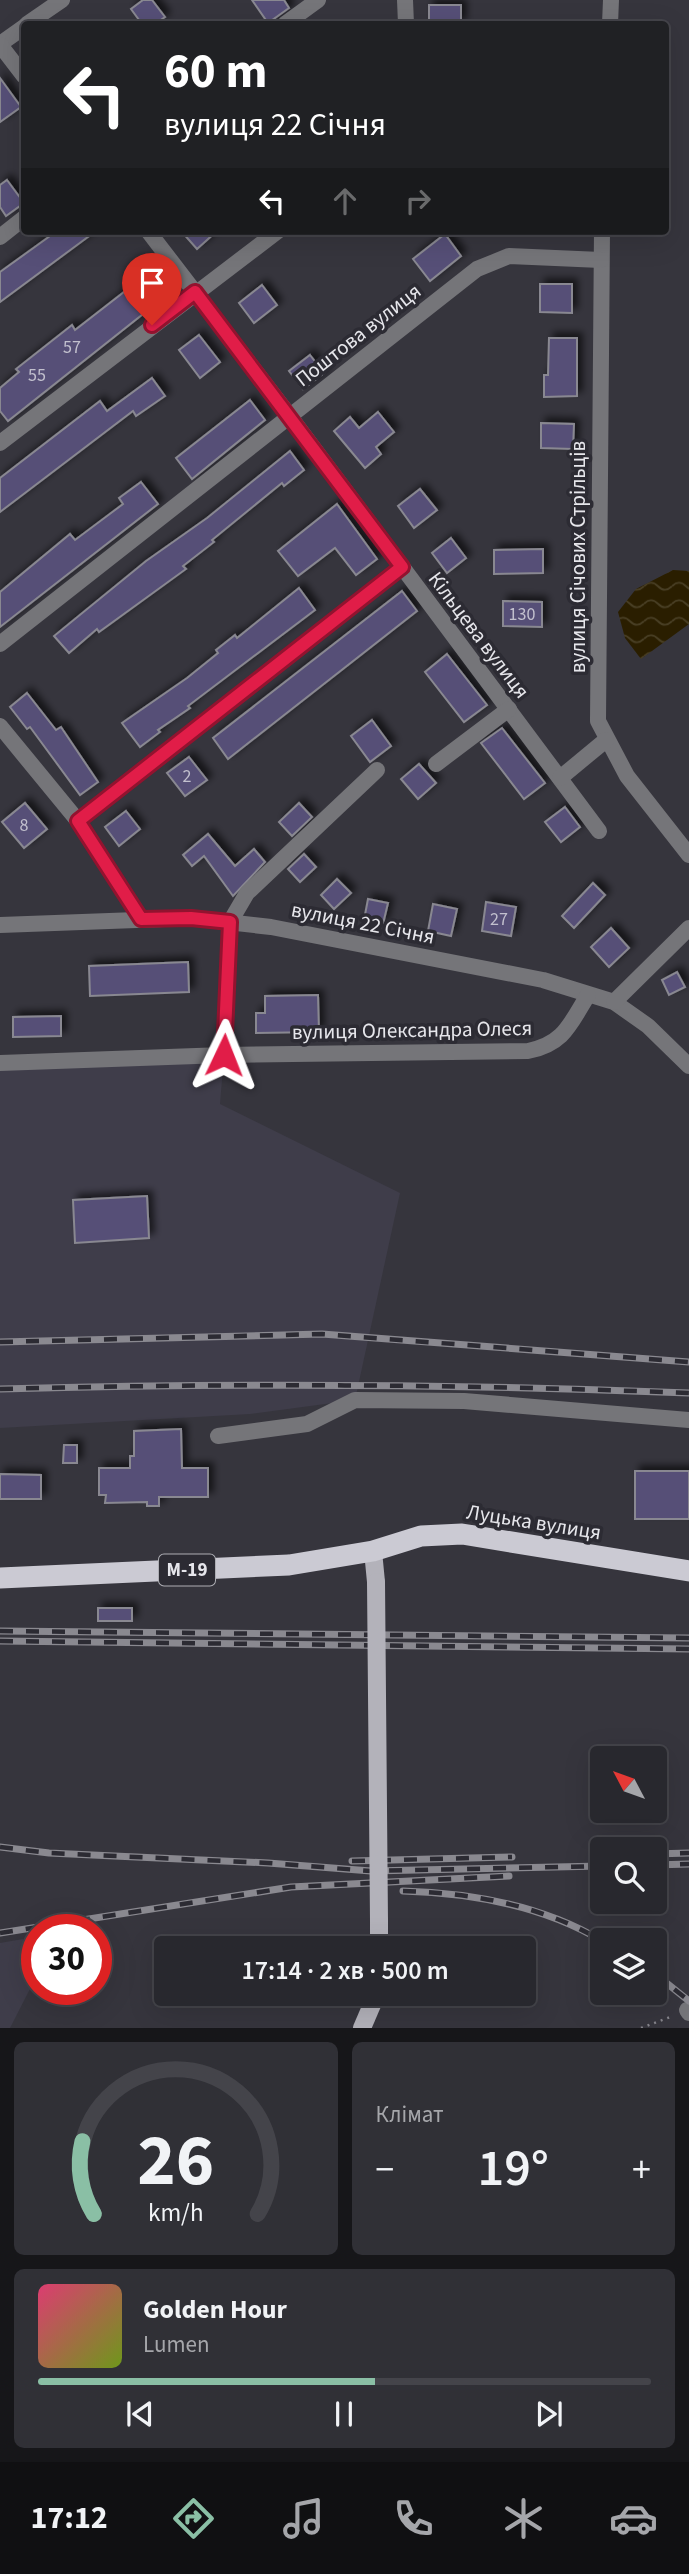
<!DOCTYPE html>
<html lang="uk">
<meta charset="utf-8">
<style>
:root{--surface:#28282e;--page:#303036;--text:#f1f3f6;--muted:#a5a6aa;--line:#44444a;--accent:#8abfa5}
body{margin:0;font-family:"Source Sans 3",sans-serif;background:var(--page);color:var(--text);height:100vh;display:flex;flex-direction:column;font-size:26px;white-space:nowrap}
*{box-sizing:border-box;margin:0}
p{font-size:23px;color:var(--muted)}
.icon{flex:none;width:38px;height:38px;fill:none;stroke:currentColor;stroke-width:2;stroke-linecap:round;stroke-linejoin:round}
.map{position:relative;height:2028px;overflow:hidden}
.side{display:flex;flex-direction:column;gap:14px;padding:14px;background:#161619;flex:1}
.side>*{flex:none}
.top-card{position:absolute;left:21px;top:21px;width:648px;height:214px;border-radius:7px;box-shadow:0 7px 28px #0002,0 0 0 2px var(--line);background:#202124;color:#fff;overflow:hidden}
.needle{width:46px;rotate:311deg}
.buttons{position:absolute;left:590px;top:1746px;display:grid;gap:14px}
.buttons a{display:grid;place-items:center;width:77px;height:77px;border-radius:7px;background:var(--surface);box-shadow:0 7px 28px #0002,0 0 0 2px var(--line);font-size:35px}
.speed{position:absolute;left:21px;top:1914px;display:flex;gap:14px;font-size:35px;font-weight:700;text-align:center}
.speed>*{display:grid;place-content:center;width:91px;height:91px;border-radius:50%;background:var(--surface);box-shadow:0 7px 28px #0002,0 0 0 2px var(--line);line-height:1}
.speed .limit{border:10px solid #d22;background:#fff;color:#111}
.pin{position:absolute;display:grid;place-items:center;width:60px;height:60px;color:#fff;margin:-72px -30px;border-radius:50% 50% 50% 0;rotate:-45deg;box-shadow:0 0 7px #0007}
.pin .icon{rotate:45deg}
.me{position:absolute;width:77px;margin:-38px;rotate:2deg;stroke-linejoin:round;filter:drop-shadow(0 0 5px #0008)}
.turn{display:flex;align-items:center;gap:24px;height:147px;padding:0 28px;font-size:32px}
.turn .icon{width:91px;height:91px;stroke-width:2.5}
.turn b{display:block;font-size:49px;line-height:60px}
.lanes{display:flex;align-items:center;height:66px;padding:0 28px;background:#0003;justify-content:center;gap:35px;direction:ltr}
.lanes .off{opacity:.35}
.big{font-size:52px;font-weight:600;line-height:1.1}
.side .card{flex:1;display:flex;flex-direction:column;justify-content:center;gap:10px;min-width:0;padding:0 24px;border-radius:10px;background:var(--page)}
.side .dial{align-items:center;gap:0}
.dial svg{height:182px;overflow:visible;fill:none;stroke:var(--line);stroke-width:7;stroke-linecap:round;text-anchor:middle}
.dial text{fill:var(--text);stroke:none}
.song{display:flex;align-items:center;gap:21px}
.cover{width:84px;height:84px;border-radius:10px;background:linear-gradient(135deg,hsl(340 70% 55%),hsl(80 70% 35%))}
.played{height:7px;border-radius:4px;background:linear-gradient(90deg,var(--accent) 55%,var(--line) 55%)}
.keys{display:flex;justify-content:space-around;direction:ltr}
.heat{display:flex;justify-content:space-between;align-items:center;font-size:38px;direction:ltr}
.side .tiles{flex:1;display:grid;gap:14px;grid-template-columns:1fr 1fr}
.card:last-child{grid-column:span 2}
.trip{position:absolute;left:154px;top:1936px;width:382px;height:70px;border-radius:7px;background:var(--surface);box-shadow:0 7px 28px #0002,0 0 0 2px var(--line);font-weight:600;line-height:70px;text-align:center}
.dock{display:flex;height:112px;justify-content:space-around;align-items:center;background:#101012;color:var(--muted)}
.dock .icon{width:49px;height:49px}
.dock .active{color:var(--accent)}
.dock b{font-size:32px;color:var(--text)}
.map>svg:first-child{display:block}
.built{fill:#3f3d4a}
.water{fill:url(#water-waves)}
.building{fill:#564f77;stroke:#898891;stroke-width:2;filter:url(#shadow)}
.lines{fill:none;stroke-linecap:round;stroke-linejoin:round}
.path{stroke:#86858c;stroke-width:2.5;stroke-dasharray:2 5;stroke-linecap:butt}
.minor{stroke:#757579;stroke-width:16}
.major{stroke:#b3b2ba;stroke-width:18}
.highway{stroke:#cbcad3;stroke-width:21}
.rail-casing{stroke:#8a8990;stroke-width:7}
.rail{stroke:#2c2b33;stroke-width:4.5;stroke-dasharray:13;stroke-linecap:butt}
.major-bridge{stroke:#b3b2ba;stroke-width:18}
.route-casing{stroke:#92132f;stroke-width:18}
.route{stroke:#e11d48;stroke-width:12}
.labels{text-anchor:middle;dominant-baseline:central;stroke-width:7;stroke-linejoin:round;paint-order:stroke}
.number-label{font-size:18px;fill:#c2c0ce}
.shield{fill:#2c2b33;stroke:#aeaeb4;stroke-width:2}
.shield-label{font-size:19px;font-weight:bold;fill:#e6e6eb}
.street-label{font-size:21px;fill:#e6e6eb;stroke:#2c2b33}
</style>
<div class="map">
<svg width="689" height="2028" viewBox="0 0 689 2028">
<defs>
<pattern id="water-waves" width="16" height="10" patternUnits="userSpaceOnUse" patternTransform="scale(1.75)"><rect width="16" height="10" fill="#2a1e00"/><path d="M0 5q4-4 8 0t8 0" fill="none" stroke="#493f25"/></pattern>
<filter id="shadow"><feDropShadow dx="5" dy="-5" stdDeviation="3.5" flood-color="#0009"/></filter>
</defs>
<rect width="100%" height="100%" fill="#36353d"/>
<!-- built -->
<g class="built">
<path d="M224 1055 220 1104 400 1193 355 1400 250 1414 0 1428V1063Z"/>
<path d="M23 1939 33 1983 10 2028H0V1943Z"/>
</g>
<!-- water -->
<path class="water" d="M673 570 689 571V624L641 659 625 638 618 612 636 589Z"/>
<!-- building -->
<g class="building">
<path d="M143 0H152L165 17 155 24H142L131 9Z"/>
<path d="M252 0H284L289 8 268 23Z"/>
<rect x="429" y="5" width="32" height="19"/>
<path d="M0 78 21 107 0 122Z"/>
<path d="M7 180 24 203 6 216 0 207V185Z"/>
<path d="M57 231H96L0 302V272Z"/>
<path d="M181 231H217L197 249Z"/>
<path d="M445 234 461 256 430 281 413 259Z"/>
<path d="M147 269 167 295 8 421 0 411V388L19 372 16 369 72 325 75 330 129 288 127 285Z"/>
<path d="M540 284H572V313L540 312Z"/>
<path d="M262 285 277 305 254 323 239 303Z"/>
<path d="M199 335 220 362 200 378 179 350Z"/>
<path d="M549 338H577V396L544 397V375H548Z"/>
<path d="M310 355 324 373 303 389 289 371Z"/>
<path d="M152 378 165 396 136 416 133 411 0 512V478L100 401 107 411Z"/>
<path d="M250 400 265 420 192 479 176 458Z"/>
<path d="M378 412 394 432 376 447 381 454 365 468 334 431 350 417 359 428Z"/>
<path d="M541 423 574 424 573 449 541 448Z"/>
<path d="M290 451 304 470 284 486 282 483 212 540 214 542 183 566 186 569 99 632 97 629 69 653 54 636 146 561 207 518Z"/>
<path d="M141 482 158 504 0 627V592L70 534 75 540 123 504 119 498Z"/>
<path d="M420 489 437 510 414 528 398 506Z"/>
<path d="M337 504 377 559 356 575 335 548 298 576 278 551Z"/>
<path d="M451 538 466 558 447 573 432 553Z"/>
<path d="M543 549V573L494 574V550Z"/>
<path d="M299 588 315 610 188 706 190 708 158 730 160 732 140 747 122 723 187 678 218 653 216 650 235 635 237 638Z"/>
<path d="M402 591 417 611 228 759 213 738Z"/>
<path d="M503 601 542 602V627L503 626Z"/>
<path d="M447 654 487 705 464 722 425 672Z"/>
<path d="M27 693 56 730 61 727 98 782 80 795 30 727 27 729 10 707Z"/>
<path d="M372 720 391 746 370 762 351 736Z"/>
<path d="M502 728 545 783 524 799 481 743Z"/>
<path d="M189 757 207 780 185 796 167 773Z"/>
<path d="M419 764 436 783 418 799 401 779Z"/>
<path d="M25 803 47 829 24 848 2 822Z"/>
<path d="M299 803 312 817 292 836 279 822Z"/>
<path d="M565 807 580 827 561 842 545 822Z"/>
<path d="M126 811 140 829 119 846 105 827Z"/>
<path d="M208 834 235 866 254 849 265 862 233 896 204 856 192 866 183 855Z"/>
<path d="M304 854 316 867 300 882 288 869Z"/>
<path d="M337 879 351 893 334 909 321 895Z"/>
<path d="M593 883 605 895 574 928 562 916Z"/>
<path d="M368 899 388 903 383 924 364 920Z"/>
<path d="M486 902 516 907 511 936 482 931Z"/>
<path d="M433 904 457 909 451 936 428 931Z"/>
<path d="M611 928 629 948 609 967 591 947Z"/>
<path d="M188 962 189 992 90 996 89 966Z"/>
<path d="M677 972 685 987 669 995 662 980Z"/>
<path d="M318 995 319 1032 256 1033V1013H265V996Z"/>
<path d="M61 1016V1036L13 1037V1017Z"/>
<path d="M147 1196 149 1238 75 1243 73 1200Z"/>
<path d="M181 1429 182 1468H208V1497H159V1506H147V1502L105 1503 106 1495H99V1468H130V1456H134V1431Z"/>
<path d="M64 1445H77V1463H63Z"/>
<rect x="635" y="1471" width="54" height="48"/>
<path d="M0 1474 41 1475V1499H0Z"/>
<rect x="98" y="1608" width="34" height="13"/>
</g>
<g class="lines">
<!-- path -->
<path class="path" d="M641 2028 673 2016"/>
<!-- minor -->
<g class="minor">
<path d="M405 0 406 24"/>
<path d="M27 24 62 0"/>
<path d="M285 24 318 0"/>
<path d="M610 24 611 0"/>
<path d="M0 44 24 27"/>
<path d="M0 45 24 76"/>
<path d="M148 231 289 415 599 831"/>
<path d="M602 231 598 721 627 776 689 855"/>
<path d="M0 237 24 218"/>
<path d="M0 443 278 231"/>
<path d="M0 644 477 269 509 256 601 260"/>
<path d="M0 726 78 821 141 919"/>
<path d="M436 764 509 709"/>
<path d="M560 778 606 740"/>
<path d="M78 821 402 567"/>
<path d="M0 925 191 918 271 927 543 980 614 1002 648 1026 689 1066"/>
<path d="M614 1002 689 928"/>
<path d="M224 1055 230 922 247 893 377 770"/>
<path d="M0 1063 224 1055 528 1051C564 1044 570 1024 588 995"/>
<path d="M218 1436 307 1424 355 1400 464 1401 689 1420"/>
<path d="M687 2010 689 2013"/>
</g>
<!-- major -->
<g class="major">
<path d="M373 1551 376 1582"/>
<path d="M379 1921V1948"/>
<path d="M362 2028 377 1993"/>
</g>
<!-- highway -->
<path class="highway" d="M0 1578 289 1565 373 1551 421 1536 462 1534 689 1571"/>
<!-- rail casing -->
<g class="rail-casing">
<g id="rail">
<path d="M0 1342 322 1334 689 1362"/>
<path d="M0 1389C230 1383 459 1384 689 1393"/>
<path d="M0 1631 689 1638"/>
<path d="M0 1641 689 1649"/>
<path d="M0 1847 49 1853 268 1863 371 1871 602 1866"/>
<path d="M654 1854 689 1853"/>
<path d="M352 1861 512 1857"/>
<path d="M654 1865 689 1864"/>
<path d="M403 1891C472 1893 542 1905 602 1941"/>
<path d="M0 1933 291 1887 509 1876"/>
<path d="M654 1973 689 2001"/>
</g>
</g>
<!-- rail -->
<use href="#rail" class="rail"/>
<!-- major-bridge -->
<path class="major-bridge" d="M376 1582 379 1921"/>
</g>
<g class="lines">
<!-- route casing -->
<g class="route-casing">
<path id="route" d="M152 325 195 292 402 567 78 821 141 919 191 918 230 922 224 1055"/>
</g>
<!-- route -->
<use href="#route" class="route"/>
</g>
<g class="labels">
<!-- number labels -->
<g class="number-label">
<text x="72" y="347">57</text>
<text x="37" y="375">55</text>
<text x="522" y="614">130</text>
<text x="187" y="776">2</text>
<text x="24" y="825">8</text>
<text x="499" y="919">27</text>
</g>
<!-- shield labels -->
<rect class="shield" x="159" y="1554.5" width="56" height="31" rx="5"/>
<g class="shield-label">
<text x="187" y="1570">М-19</text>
</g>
<!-- street labels -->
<g class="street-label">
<text transform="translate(358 335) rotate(-38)">Поштова вулиця</text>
<text transform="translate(578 557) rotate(-90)">вулиця Січових Стрільців</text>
<text transform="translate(479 635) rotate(53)">Кільцева вулиця</text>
<text transform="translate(363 923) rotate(11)">вулиця 22 Січня</text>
<text transform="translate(412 1030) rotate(-1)">вулиця Олександра Олеся</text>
<text transform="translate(534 1522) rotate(9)">Луцька вулиця</text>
</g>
</g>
</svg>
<div class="buttons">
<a><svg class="needle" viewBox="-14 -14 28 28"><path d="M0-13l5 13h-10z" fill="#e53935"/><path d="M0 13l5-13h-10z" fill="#a5a6aa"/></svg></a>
<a><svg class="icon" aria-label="search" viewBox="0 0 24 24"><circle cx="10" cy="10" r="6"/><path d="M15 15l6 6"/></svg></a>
<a><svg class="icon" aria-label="layers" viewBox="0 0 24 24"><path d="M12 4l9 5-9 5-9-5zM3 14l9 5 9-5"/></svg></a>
</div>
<div class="speed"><div class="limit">30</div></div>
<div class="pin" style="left:152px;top:325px;background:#d93025"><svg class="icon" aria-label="arrive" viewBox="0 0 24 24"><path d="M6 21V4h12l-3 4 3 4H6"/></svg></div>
<svg class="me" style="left:224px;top:1055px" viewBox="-20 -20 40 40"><path d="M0-17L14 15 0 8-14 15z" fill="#e11d48" stroke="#fff" stroke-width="4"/></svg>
<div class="trip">17:14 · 2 хв · 500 m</div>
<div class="top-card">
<div class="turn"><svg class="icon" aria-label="left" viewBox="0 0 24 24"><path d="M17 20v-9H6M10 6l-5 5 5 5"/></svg><div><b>60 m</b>вулиця 22 Січня</div></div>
<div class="lanes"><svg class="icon" aria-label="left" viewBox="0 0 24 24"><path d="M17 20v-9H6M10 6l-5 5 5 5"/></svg><svg class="icon off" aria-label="ahead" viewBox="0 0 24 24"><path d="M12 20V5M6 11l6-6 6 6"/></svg><svg class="icon off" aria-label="right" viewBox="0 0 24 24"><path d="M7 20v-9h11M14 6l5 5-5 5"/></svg></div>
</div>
</div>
<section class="side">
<div class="tiles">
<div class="card dial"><svg viewBox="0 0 100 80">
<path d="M14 69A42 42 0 1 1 86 69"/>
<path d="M14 69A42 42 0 0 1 9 37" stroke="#8abfa5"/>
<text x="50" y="56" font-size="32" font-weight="700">26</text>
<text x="50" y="72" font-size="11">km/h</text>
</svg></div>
<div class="card"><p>Клімат</p>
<div class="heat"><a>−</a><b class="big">19°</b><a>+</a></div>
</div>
<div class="card">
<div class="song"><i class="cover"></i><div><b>Golden Hour</b><p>Lumen</p></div></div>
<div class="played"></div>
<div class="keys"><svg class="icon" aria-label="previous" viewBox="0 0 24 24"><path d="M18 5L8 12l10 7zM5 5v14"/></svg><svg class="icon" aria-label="pause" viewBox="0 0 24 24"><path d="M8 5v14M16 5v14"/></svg><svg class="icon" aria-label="next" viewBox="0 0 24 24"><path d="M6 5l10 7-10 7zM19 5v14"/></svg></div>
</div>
</div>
</section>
<nav class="dock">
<b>17:12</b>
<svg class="icon active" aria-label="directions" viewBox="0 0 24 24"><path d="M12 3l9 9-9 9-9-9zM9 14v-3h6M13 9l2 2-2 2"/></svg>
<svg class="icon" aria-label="music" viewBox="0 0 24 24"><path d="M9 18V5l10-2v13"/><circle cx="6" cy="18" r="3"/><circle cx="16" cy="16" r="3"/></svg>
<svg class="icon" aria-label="phone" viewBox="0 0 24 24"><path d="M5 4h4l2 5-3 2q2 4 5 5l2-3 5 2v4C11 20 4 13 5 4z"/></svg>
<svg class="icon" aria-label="climate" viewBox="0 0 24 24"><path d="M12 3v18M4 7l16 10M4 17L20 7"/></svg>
<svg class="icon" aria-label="car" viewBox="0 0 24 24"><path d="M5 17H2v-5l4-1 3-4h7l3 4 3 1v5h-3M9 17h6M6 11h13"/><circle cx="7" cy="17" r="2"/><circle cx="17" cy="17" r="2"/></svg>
</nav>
